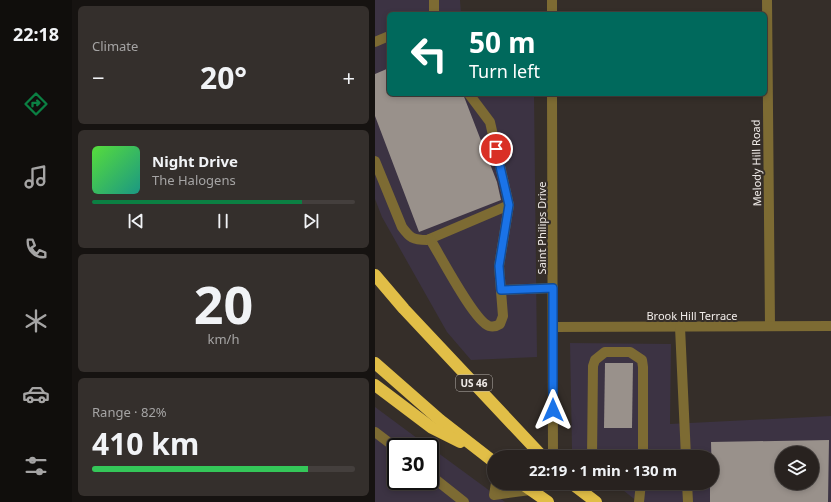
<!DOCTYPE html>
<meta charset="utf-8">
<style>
:root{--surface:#28221f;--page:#342f2c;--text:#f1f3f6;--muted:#a5a4a4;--line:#443f3d;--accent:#0b8043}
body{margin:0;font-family:"Noto Sans",sans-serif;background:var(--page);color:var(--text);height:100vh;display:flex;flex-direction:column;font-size:15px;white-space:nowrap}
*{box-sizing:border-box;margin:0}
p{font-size:13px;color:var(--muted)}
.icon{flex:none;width:22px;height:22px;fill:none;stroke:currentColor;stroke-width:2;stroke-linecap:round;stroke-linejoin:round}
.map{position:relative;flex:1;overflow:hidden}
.sheet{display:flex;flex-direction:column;gap:6px;padding:6px;background:#161311;width:303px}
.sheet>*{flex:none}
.hud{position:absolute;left:12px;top:12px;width:380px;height:84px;border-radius:6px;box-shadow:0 2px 6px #0003,0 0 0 1px var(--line);background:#00695c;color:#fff;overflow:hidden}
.controls{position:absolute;left:400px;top:446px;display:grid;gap:8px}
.controls a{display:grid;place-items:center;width:44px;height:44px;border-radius:50%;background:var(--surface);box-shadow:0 2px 6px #0003,0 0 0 1px var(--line);font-size:20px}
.speed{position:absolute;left:12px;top:438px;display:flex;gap:8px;font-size:20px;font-weight:700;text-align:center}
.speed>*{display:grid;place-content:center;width:52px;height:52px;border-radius:50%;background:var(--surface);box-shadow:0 2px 6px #0003,0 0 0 1px var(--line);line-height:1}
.speed .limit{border:2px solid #111;border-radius:6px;background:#fff;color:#111}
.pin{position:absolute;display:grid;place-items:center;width:34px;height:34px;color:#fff;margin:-17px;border:2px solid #fff;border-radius:50%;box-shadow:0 1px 4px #0007}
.me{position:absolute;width:44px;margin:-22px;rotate:0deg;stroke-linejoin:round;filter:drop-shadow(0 0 3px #0008)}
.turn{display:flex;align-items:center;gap:14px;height:84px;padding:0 16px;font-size:18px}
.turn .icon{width:52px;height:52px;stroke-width:2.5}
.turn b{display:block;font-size:28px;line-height:34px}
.big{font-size:30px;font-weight:700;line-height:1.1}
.sheet .tile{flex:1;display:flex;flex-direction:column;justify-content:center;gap:6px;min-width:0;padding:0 14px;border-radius:6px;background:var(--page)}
.sheet .dial{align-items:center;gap:0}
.dial b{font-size:52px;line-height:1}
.song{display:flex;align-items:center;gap:12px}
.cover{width:48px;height:48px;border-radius:6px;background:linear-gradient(135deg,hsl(110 70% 55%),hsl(170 70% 35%))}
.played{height:4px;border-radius:2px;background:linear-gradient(90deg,var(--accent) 80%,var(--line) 80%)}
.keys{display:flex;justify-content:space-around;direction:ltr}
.heat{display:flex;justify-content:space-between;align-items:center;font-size:22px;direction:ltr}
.charge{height:6px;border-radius:3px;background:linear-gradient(90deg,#34c759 82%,var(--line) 0)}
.trip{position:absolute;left:112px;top:450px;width:232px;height:40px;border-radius:20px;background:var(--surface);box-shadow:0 2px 6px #0003,0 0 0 1px var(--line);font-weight:700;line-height:40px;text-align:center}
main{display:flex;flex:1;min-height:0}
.menu{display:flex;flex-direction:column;width:72px;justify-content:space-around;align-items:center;background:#100e0c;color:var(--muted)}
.menu .icon{width:28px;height:28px}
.menu .current{color:var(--accent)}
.menu b{font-size:18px;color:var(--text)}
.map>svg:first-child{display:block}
.commercial{fill:#3c3343;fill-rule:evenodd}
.building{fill:#99918b;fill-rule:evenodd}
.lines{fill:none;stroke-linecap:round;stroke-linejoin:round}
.minor{stroke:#7d6b33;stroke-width:10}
.highway{stroke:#e1be47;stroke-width:12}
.route-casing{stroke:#114b97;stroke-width:10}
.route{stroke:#1a73e8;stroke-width:7}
.labels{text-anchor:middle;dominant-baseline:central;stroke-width:4;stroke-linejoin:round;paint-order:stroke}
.shield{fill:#352e29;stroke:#b9b3af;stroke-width:1}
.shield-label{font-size:10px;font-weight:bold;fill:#f1ece9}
.street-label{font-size:11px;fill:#f1ece9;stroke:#352e29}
</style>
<main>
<nav class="menu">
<b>22:18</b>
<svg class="icon current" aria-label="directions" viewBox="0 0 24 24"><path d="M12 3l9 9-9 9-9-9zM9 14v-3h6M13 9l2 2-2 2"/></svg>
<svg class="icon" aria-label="music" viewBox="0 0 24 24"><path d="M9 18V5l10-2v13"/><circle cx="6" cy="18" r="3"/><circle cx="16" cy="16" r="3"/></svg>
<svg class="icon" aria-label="phone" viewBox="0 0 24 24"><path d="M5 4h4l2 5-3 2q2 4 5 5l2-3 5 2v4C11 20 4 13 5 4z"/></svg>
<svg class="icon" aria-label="climate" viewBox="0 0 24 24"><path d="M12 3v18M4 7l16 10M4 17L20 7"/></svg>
<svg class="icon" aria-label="car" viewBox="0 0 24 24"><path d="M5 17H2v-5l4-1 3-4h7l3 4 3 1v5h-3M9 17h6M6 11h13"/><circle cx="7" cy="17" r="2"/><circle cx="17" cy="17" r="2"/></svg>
<svg class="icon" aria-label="filters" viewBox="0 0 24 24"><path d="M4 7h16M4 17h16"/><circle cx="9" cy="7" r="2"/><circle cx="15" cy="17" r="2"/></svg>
</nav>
<section class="sheet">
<div class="tile"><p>Climate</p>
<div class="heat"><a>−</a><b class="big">20°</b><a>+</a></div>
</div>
<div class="tile">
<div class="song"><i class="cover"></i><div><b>Night Drive</b><p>The Halogens</p></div></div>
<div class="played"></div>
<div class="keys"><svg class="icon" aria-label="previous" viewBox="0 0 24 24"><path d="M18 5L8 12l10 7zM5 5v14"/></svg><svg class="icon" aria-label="pause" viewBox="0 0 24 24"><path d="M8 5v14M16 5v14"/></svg><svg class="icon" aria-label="next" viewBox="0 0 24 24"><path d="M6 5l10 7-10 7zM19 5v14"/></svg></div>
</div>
<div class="tile dial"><b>20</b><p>km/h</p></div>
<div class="tile"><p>Range · 82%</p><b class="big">410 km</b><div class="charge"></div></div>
</section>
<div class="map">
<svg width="456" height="502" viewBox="0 0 456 502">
<rect width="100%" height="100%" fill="#352e29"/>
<!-- commercial -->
<g class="commercial">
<path d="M0 0H85L86 14H14V94H159L162 357 96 360 72 332 7 217 0 199Z"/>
<path d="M195 343 296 344 295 424 456 416V502H263L239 483H337V457H207L197 449ZM407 453H437V483H407Z"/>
<path d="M0 407 54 447H21V481H55V447L130 502H0Z"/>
</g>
<!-- building -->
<g class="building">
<path d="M14 68V94H88L122 182 126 200 44 232 0 116V74Z"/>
<path d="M230 363H258L257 428H229Z"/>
<path d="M454 440 453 502H335V483H337L336 442ZM407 453H437V483H407Z"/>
</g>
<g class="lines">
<!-- minor -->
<g class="minor">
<path d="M59 0V14"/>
<path d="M177 0V14"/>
<path d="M392 0 395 326"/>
<path d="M0 42 14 36"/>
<path d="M177 94 178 457"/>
<path d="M0 161 27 227C35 238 38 240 52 240L134 205"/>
<path d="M55 239C65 255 99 321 114 326 118 327 122 326 125 324L128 316 124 266 134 205 115 122 94 94"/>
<path d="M126 290 178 288"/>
<path d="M178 327 456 326"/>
<path d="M305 327 311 457"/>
<path d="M0 432 21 448"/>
<path d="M217 457 218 366 220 360 230 352H255L267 360 268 367V457"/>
<path d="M55 475 89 502"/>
<path d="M121 483 119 495 155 490"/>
<path d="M312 483 313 502"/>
<path d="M264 502 266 483"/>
</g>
<!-- highway -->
<g class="highway">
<path d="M0 275 29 309 168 457"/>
<path d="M0 363 65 420 119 462"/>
<path d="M0 385 57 428 85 442"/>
<path d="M146 483 173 502"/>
<path d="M196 483 221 502"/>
</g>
</g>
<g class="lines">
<!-- route casing -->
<g class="route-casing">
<path id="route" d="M121 149 134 205 124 266 126 290 178 288V410"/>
</g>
<!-- route -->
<use href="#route" class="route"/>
</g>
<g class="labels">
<!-- shield labels -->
<rect class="shield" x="81" y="375" width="36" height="16" rx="3"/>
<g class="shield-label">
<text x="99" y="383">US 46</text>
</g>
<!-- street labels -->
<g class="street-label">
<text transform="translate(381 163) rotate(-91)">Melody Hill Road</text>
<text transform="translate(166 228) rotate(-90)">Saint Philips Drive</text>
<text x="317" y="315">Brook Hill Terrace</text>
</g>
</g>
</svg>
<div class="controls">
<a><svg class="icon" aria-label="layers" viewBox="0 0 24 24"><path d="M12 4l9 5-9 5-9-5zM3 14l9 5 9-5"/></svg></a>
</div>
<div class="speed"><div class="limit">30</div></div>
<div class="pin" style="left:121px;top:149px;background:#d93025"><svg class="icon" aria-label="arrive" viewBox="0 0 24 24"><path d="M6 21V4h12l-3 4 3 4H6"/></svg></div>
<svg class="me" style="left:178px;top:410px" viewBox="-20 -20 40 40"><path d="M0-17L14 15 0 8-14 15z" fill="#1a73e8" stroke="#fff" stroke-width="4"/></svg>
<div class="trip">22:19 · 1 min · 130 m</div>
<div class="hud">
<div class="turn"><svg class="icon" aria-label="left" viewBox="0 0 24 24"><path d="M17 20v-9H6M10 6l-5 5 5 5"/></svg><div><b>50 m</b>Turn left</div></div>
</div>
</div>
</main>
